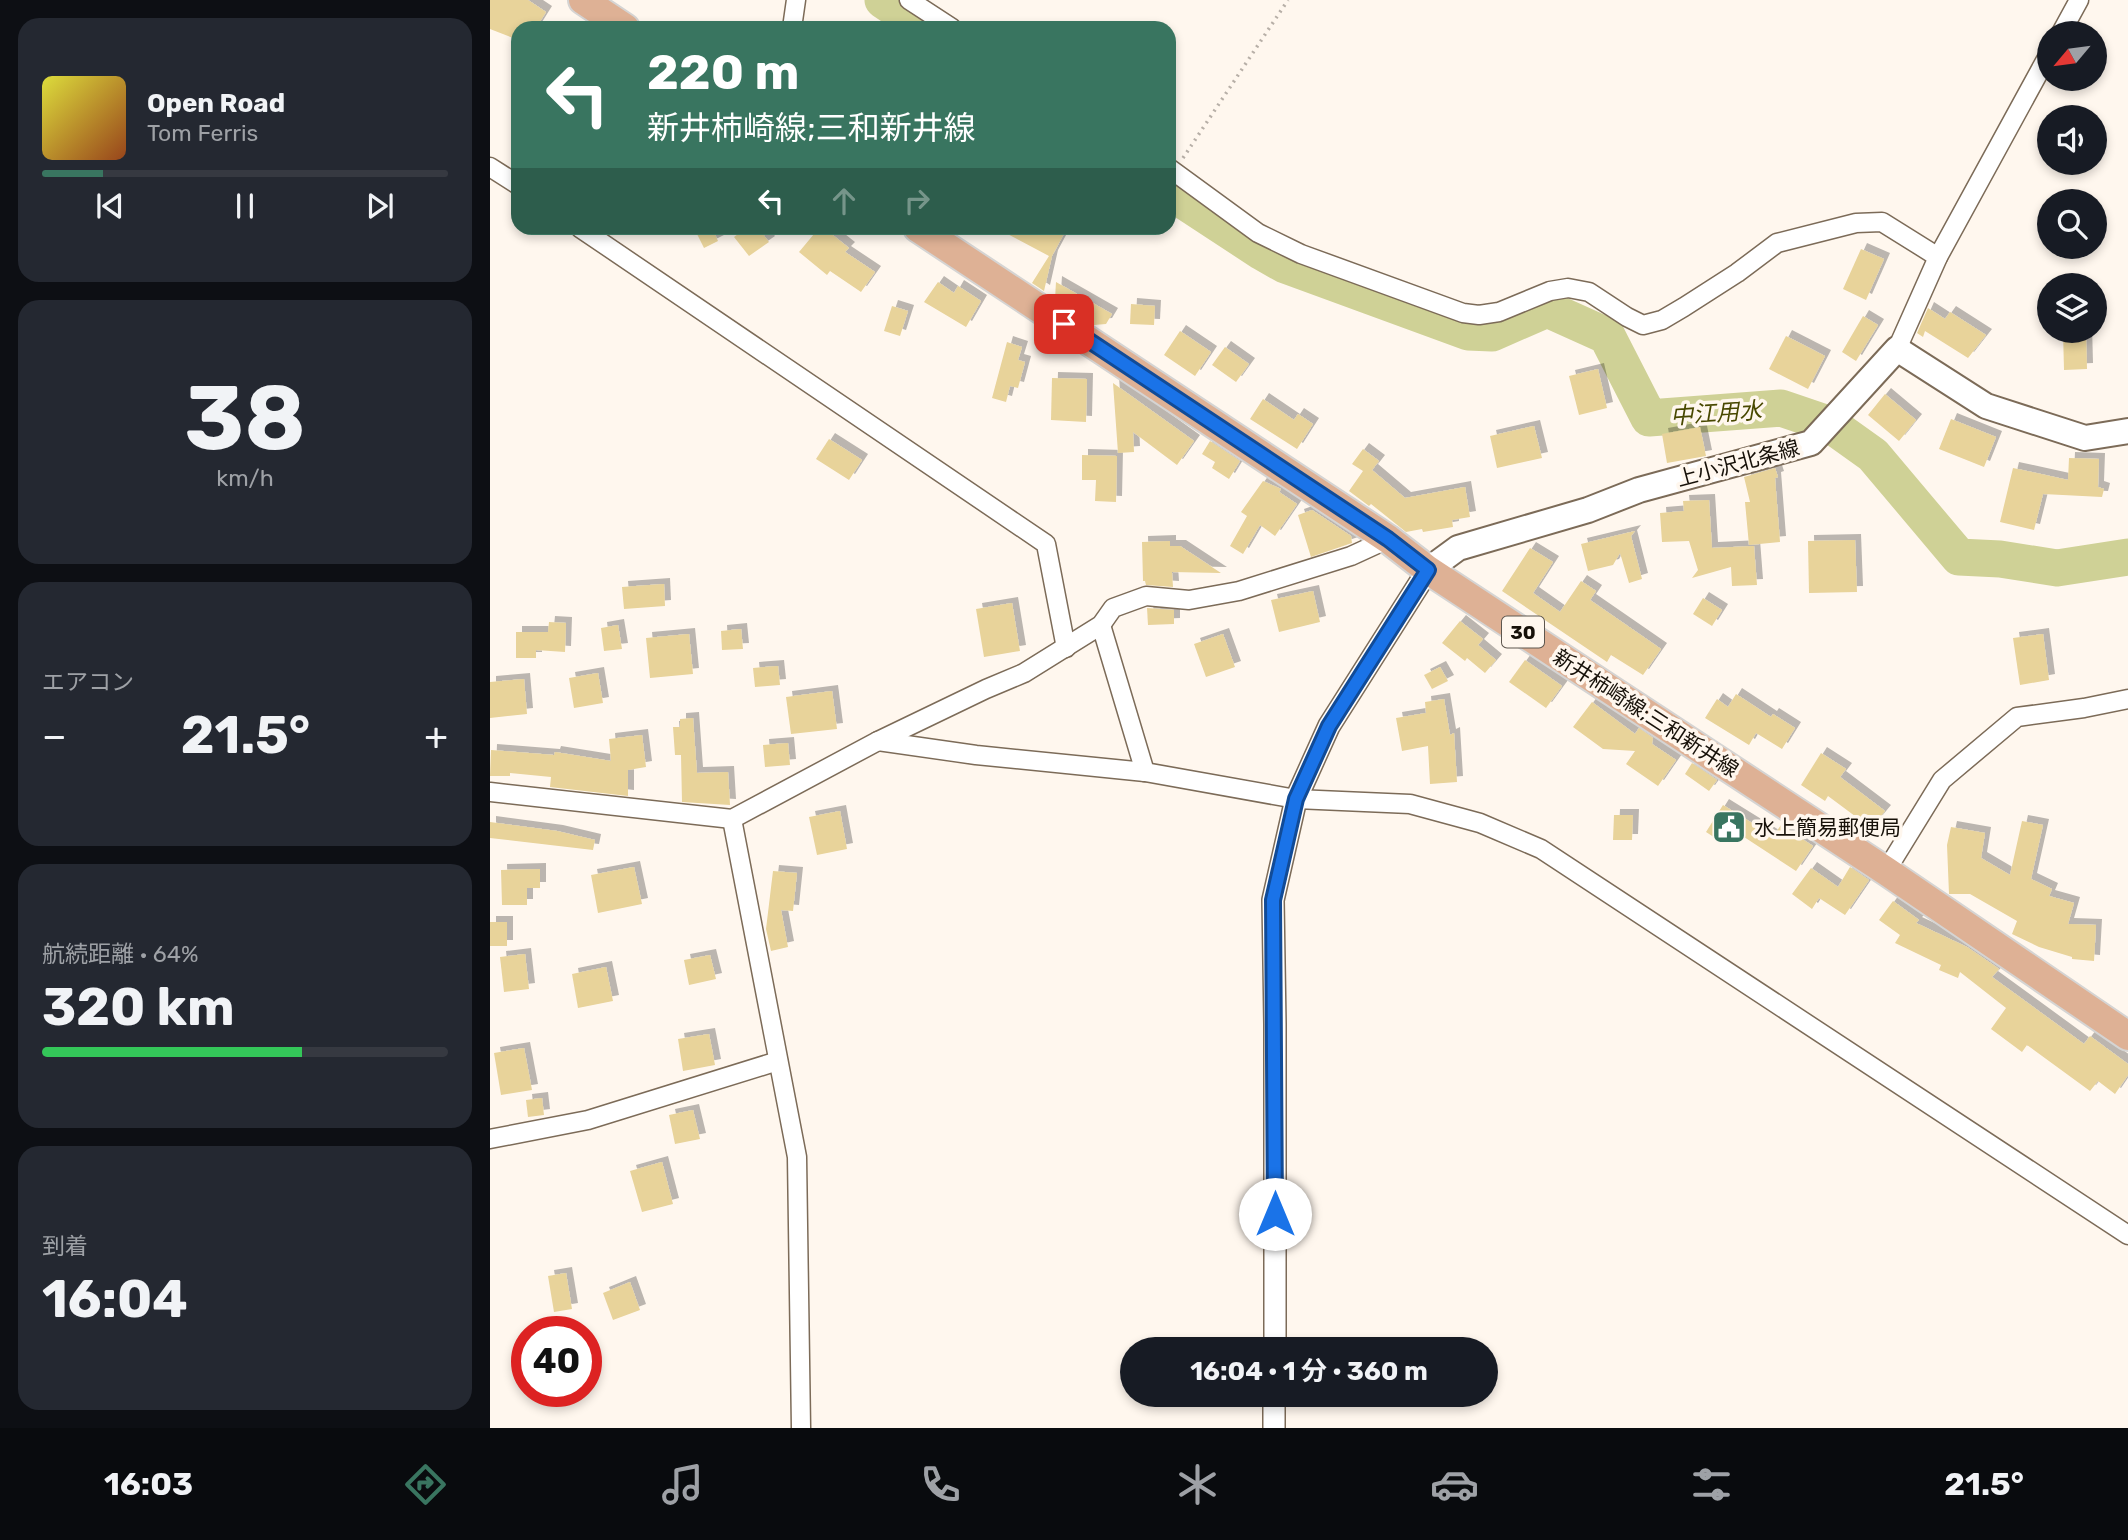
<!DOCTYPE html>
<html lang="ja">
<meta charset="utf-8">
<style>
:root{--surface:#171b24;--page:#242831;--text:#f1f3f6;--muted:#9ea1a6;--line:#363941;--accent:#397560}
body{margin:0;font-family:Rubik,"Noto Sans JP",sans-serif;background:var(--page);color:var(--text);height:100vh;display:flex;flex-direction:column;font-size:26px;white-space:nowrap}
*{box-sizing:border-box;margin:0}
p{font-size:23px;color:var(--muted)}
.icon{flex:none;width:38px;height:38px;fill:none;stroke:currentColor;stroke-width:2;stroke-linecap:round;stroke-linejoin:round}
.map{position:relative;flex:1;overflow:hidden}
.side{display:flex;flex-direction:column;gap:18px;padding:18px;background:#0d0f14;width:490px}
.side>*{flex:none}
.guide{position:absolute;left:21px;top:21px;width:665px;height:214px;border-radius:21px;box-shadow:0 4px 10px #0003;background:#397560;color:#fff;overflow:hidden}
.needle{width:46px;rotate:241deg}
.fabs{position:absolute;left:1547px;top:21px;display:grid;gap:14px}
.fabs a{display:grid;place-items:center;width:70px;height:70px;border-radius:50%;background:var(--surface);box-shadow:0 4px 10px #0003;font-size:35px}
.speed{position:absolute;left:21px;top:1316px;display:flex;gap:14px;font-size:35px;font-weight:700;text-align:center}
.speed>*{display:grid;place-content:center;width:91px;height:91px;border-radius:50%;background:var(--surface);box-shadow:0 4px 10px #0003;line-height:1}
.speed .limit{border:10px solid #d22;background:#fff;color:#111}
.pin{position:absolute;display:grid;place-items:center;width:60px;height:60px;color:#fff;margin:-30px;border-radius:14px;box-shadow:0 4px 10px #0006}
.me{position:absolute;width:77px;margin:-38px;rotate:0deg;stroke-linejoin:round;filter:drop-shadow(0 0 5px #0008)}
.turn{display:flex;align-items:center;gap:24px;height:147px;padding:0 21px;font-size:32px}
.turn .icon{width:91px;height:91px;stroke-width:2.5}
.turn b{display:block;font-size:49px;line-height:60px}
.lanes{display:flex;align-items:center;height:66px;padding:0 21px;background:#0003;justify-content:center;gap:35px;direction:ltr}
.lanes .off{opacity:.35}
.big{font-size:52px;font-weight:700;line-height:1.1}
.side .card{flex:1;display:flex;flex-direction:column;justify-content:center;gap:10px;min-width:0;padding:0 24px;border-radius:21px;background:var(--page)}
.side .dial{align-items:center;gap:0}
.dial b{font-size:91px;line-height:1}
.song{display:flex;align-items:center;gap:21px}
.cover{width:84px;height:84px;border-radius:10px;background:linear-gradient(135deg,hsl(60 70% 55%),hsl(20 70% 35%))}
.played{height:7px;border-radius:4px;background:linear-gradient(90deg,var(--accent) 15%,var(--line) 15%)}
.keys{display:flex;justify-content:space-around;direction:ltr}
.heat{display:flex;justify-content:space-between;align-items:center;font-size:38px;direction:ltr}
.charge{height:10px;border-radius:5px;background:linear-gradient(90deg,#34c759 64%,var(--line) 0)}
.trip{position:absolute;left:630px;top:1337px;width:378px;height:70px;border-radius:35px;background:var(--surface);box-shadow:0 4px 10px #0003;font-weight:700;line-height:70px;text-align:center}
.menu{display:flex;height:112px;justify-content:space-around;align-items:center;background:#090b0e;color:var(--muted)}
.menu .icon{width:49px;height:49px}
.menu .on{color:var(--accent)}
.menu b{font-size:32px;color:var(--text)}
main{display:flex;flex:1;min-height:0}
.map>svg:first-child{display:block}
.lines{fill:none;stroke-linecap:round;stroke-linejoin:round}
.river{stroke:#cfd196;stroke-width:37}
.building{fill:#e8d39a;filter:url(#shadow)}
.minor-casing{stroke:#7c6b58;stroke-width:21}
.tertiary-casing{stroke:#7c6b58;stroke-width:24}
.secondary-casing{stroke:#7c6b58;stroke-width:28}
.primary-casing{stroke:#d5d4d3;stroke-width:32}
.path{stroke:#b7afa7;stroke-width:3.5;stroke-dasharray:2 5;stroke-linecap:butt}
.minor{stroke:#fff;stroke-width:18}
.tertiary{stroke:#fff;stroke-width:21}
.secondary{stroke:#fff;stroke-width:24}
.primary{stroke:#deb195;stroke-width:28}
.route-casing{stroke:#114b97;stroke-width:18}
.route{stroke:#1a73e8;stroke-width:12}
.labels{text-anchor:middle;dominant-baseline:central;stroke-width:7;stroke-linejoin:round;paint-order:stroke}
.shield{fill:#fff7ee;stroke:#5d564e;stroke-width:2}
.shield-label{font-size:19px;font-weight:bold;fill:#171109}
.street-label{font-size:21px;fill:#171109;stroke:#fff7ee}
.poi-label{font-size:21px;fill:#171109;stroke:#fff7ee;text-anchor:start}
.water-label{font-size:23px;font-style:italic;fill:#484800;stroke:#fff7ee}
</style>
<main>
<section class="side">
<div class="card">
<div class="song"><i class="cover"></i><div><b>Open Road</b><p>Tom Ferris</p></div></div>
<div class="played"></div>
<div class="keys"><svg class="icon" aria-label="previous" viewBox="0 0 24 24"><path d="M18 5L8 12l10 7zM5 5v14"/></svg><svg class="icon" aria-label="pause" viewBox="0 0 24 24"><path d="M8 5v14M16 5v14"/></svg><svg class="icon" aria-label="next" viewBox="0 0 24 24"><path d="M6 5l10 7-10 7zM19 5v14"/></svg></div>
</div>
<div class="card dial"><b>38</b><p>km/h</p></div>
<div class="card"><p>エアコン</p>
<div class="heat"><a>−</a><b class="big">21.5°</b><a>+</a></div>
</div>
<div class="card"><p>航続距離 · 64%</p><b class="big">320 km</b><div class="charge"></div></div>
<div class="card"><p>到着</p><b class="big">16:04</b></div>
</section>
<div class="map">
<svg width="1638" height="1428" viewBox="0 0 1638 1428">
<defs>
<filter id="shadow"><feDropShadow dx="6" dy="-6" stdDeviation="0" flood-color="#0004"/></filter>
</defs>
<rect width="100%" height="100%" fill="#fff7ee"/>
<g class="lines">
<!-- river -->
<g class="river">
<path d="M393 0 435 28"/>
<path d="M679 191 772 252 795 265 978 332 1002 333 1057 309 1117 336 1159 418 1291 408 1341 425 1383 455 1469 557 1510 559 1567 568 1638 557"/>
</g>
</g>
<!-- building -->
<g class="building">
<path d="M0 0H38L56 12 46 28H28V40L0 29Z"/>
<path d="M204 228H222L228 241 214 248Z"/>
<path d="M256 228H268L279 242 259 256 244 237Z"/>
<path d="M329 228H334L359 248 355 252 385 272 371 292 340 271 337 275 309 252Z"/>
<path d="M506 228H577L562 256 554 291 542 283 559 256Z"/>
<path d="M1371 249 1394 259 1376 300 1353 289Z"/>
<path d="M448 282 464 293 468 286 491 301 476 327 434 302Z"/>
<path d="M566 282 622 314 616 324 604 325 565 299Z"/>
<path d="M641 304 665 306 664 325 640 324Z"/>
<path d="M402 306 418 311 410 336 394 331Z"/>
<path d="M1438 308 1455 319 1460 312 1496 335 1478 358 1435 331 1433 337 1427 333Z"/>
<path d="M1373 316 1388 325 1366 361 1352 352Z"/>
<path d="M690 331 721 352 705 376 674 355Z"/>
<path d="M1573 331H1596L1597 369 1574 370Z"/>
<path d="M1296 336 1335 356 1318 389 1279 369Z"/>
<path d="M517 342 532 347 528 360 535 362 528 388 520 386 516 402 502 398Z"/>
<path d="M735 347 759 364 746 382 722 365Z"/>
<path d="M1108 369 1117 408 1089 415 1079 376Z"/>
<path d="M562 378 597 379 596 422 561 420Z"/>
<path d="M623 383 704 441 687 465 643 432 644 452 628 453Z"/>
<path d="M1395 394 1426 420 1409 441 1378 415Z"/>
<path d="M773 399 804 420 808 414 823 424 807 449 760 419Z"/>
<path d="M1461 419 1506 437 1494 467 1449 449Z"/>
<path d="M1044 426 1052 458 1007 468 1000 436Z"/>
<path d="M1210 427 1216 456 1177 463 1172 434Z"/>
<path d="M339 439 372 460 359 480 326 459Z"/>
<path d="M720 441 750 461 739 479 722 468 725 462 712 454Z"/>
<path d="M873 449 889 461 882 470 915 498 975 487 980 517 962 520 963 527 933 532 932 529 916 532 881 504 879 506 859 491 873 471 862 464Z"/>
<path d="M592 455 627 456 626 502 605 501 606 480H592Z"/>
<path d="M1579 458 1609 459 1608 487 1614 489 1612 497 1553 494 1544 530 1510 522 1523 468 1578 480Z"/>
<path d="M1285 468 1288 477 1285 478 1290 542 1259 545 1255 502H1260L1254 477Z"/>
<path d="M773 481 791 489 789 492 807 504 785 536 770 525 753 554 740 546 757 516 751 512Z"/>
<path d="M1219 500 1222 548 1264 546 1267 585 1242 586 1241 567 1202 578 1208 570 1199 541 1172 542 1170 513 1194 511 1193 501Z"/>
<path d="M822 510 861 536 862 543 821 557 808 515Z"/>
<path d="M1145 531 1141 536 1152 579 1139 583 1130 553 1123 565 1098 571 1091 544Z"/>
<path d="M1365 540 1367 592 1319 593 1318 541Z"/>
<path d="M680 541V546H690L731 573 682 572 683 587 656 585 655 581H653L652 542Z"/>
<path d="M1040 548 1063 562 1043 593 1070 612 1091 581 1106 591 1100 600 1171 649 1153 675 1121 655 1117 662 1012 591Z"/>
<path d="M174 584 175 606 134 609 132 587Z"/>
<path d="M823 591 830 622 789 632 781 600Z"/>
<path d="M1213 598 1232 610 1222 626 1203 614Z"/>
<path d="M522 603 530 651 494 657 486 609Z"/>
<path d="M657 608 684 610V624L658 625Z"/>
<path d="M970 621 993 639 988 645 1006 660 995 673 977 658 975 661 952 643Z"/>
<path d="M59 622 76 623 75 652 46 650V658H26V632H58Z"/>
<path d="M128 625 132 649 114 651 111 628Z"/>
<path d="M251 629 253 649 232 650 231 631Z"/>
<path d="M199 634 203 674 160 678 156 638Z"/>
<path d="M733 634 745 667 716 677 704 644Z"/>
<path d="M1553 634 1559 680 1530 685 1523 638Z"/>
<path d="M1035 660 1072 686 1056 708 1019 682Z"/>
<path d="M288 666 290 685 265 687 263 668Z"/>
<path d="M950 667 958 681 942 689 934 675Z"/>
<path d="M108 673 113 703 84 708 79 678Z"/>
<path d="M34 679 37 714 0 718V682Z"/>
<path d="M342 691 347 729 301 734 296 697Z"/>
<path d="M1246 694 1281 717 1283 714 1305 728 1292 749 1266 733 1259 745 1215 718 1227 699 1238 707Z"/>
<path d="M954 699 960 735 964 733 967 782 940 784 938 746 912 751 906 718 936 713 935 702Z"/>
<path d="M1102 702 1145 734 1149 728 1163 738 1162 744 1186 760 1168 786 1136 764 1145 751 1113 749 1083 727Z"/>
<path d="M203 718 207 773 238 772 240 805 192 802 191 755H185L183 727H190V719Z"/>
<path d="M152 735 156 767 138 770V796L60 787 61 777 20 773V776H0L1 750 64 755 65 752 121 761 119 739Z"/>
<path d="M298 743 300 765 275 767 273 745Z"/>
<path d="M1331 753 1356 769 1350 777 1395 811 1381 828 1338 796 1335 801 1311 785Z"/>
<path d="M1202 763 1227 780 1219 791 1195 774Z"/>
<path d="M1233 805 1283 836 1291 825 1323 846 1306 871 1251 835 1247 840 1238 834 1233 843 1216 832Z"/>
<path d="M350 811 357 849 327 855 319 817Z"/>
<path d="M1124 815H1143L1142 840H1123Z"/>
<path d="M1532 821 1553 825 1541 879 1562 889 1559 896 1584 903 1578 924 1606 925 1604 961 1582 959V957L1549 947 1522 934 1527 921 1480 894H1459L1457 845 1461 827 1495 833 1491 858 1520 875Z"/>
<path d="M0 822 67 831 105 840 103 850 0 838Z"/>
<path d="M144 867 152 904 108 913 101 875Z"/>
<path d="M1360 867 1379 880 1355 915 1329 898 1322 909 1302 894 1321 868 1348 887Z"/>
<path d="M50 869V888H37V905H12L11 870Z"/>
<path d="M283 871 307 873 303 911 291 910 298 947 281 951 276 929Z"/>
<path d="M1403 901 1429 920 1426 923 1477 947 1502 964 1509 969 1502 977 1594 1044 1600 1036 1638 1064V1075L1625 1094 1608 1081 1600 1091 1537 1045 1532 1052 1501 1029 1516 1008 1470 972 1468 978 1449 970 1451 965 1405 943 1410 935 1389 920Z"/>
<rect x="0" y="922" width="17" height="24"/>
<path d="M35 954 39 989 14 992 10 957Z"/>
<path d="M220 955 226 979 199 985 194 960Z"/>
<path d="M116 967 123 1001 88 1008 82 974Z"/>
<path d="M219 1034 225 1065 193 1071 188 1039Z"/>
<path d="M34 1048 42 1090 11 1095 4 1053Z"/>
<path d="M52 1098 54 1115 38 1117 36 1100Z"/>
<path d="M203 1110 210 1139 185 1144 179 1115Z"/>
<path d="M172 1162 183 1204 152 1212 140 1171Z"/>
<path d="M76 1273 82 1309 64 1312 58 1276Z"/>
<path d="M140 1282 150 1310 123 1320 113 1293Z"/>
</g>
<g class="lines">
<!-- minor casing -->
<g class="minor-casing">
<g id="minor">
<path d="M419 0 462 28"/>
<path d="M302 28 306 0"/>
<path d="M1571 33 1589 0"/>
<path d="M0 167 28 185"/>
<path d="M679 168 768 233 811 254 973 313 989 315 1009 312 1060 291 1078 288 1099 292 1137 317 1153 325 1172 320 1194 307 1247 273 1287 243 1366 223 1392 222 1448 257"/>
<path d="M90 228 556 544 576 648"/>
<path d="M1407 349 1448 257 1559 54"/>
<path d="M611 625 655 772"/>
<path d="M388 741 486 755 655 772 806 799 920 804 990 823 1051 849 1638 1235"/>
<path d="M0 792 242 819 388 741 496 689 534 673 611 625 623 608 656 596 699 600 749 591 861 556 898 539"/>
<path d="M242 819 307 1157 311 1428"/>
<path d="M1396 871 1452 780 1527 717 1594 708 1638 699"/>
<path d="M0 1139 98 1120 288 1061"/>
</g>
</g>
<!-- tertiary casing -->
<g class="tertiary-casing">
<g id="tertiary">
<path d="M785 1349V1024L783 900 806 799 839 726 938 570"/>
<path d="M784 1428V1395"/>
</g>
</g>
<!-- secondary casing -->
<g class="secondary-casing">
<path id="secondary" d="M938 570 968 548 1098 510 1149 490 1321 443 1407 349 1496 406 1595 438 1638 431"/>
</g>
<!-- primary casing -->
<g class="primary-casing">
<g id="primary">
<path d="M93 0 135 28"/>
<path d="M428 228 898 539 938 570 1396 871 1638 1036"/>
</g>
</g>
<!-- path -->
<path class="path" d="M693 158 798 0"/>
<!-- minor -->
<use href="#minor" class="minor"/>
<!-- tertiary -->
<use href="#tertiary" class="tertiary"/>
<!-- secondary -->
<use href="#secondary" class="secondary"/>
<!-- primary -->
<use href="#primary" class="primary"/>
</g>
<g class="lines">
<!-- route casing -->
<g class="route-casing">
<path id="route" d="M574 324 898 539 938 570 839 726 806 799 783 900 785 1214"/>
</g>
<!-- route -->
<use href="#route" class="route"/>
</g>
<!-- icons -->
<defs>
<g id="civic-square" transform="scale(1.75)"><rect x="-9" y="-9" width="18" height="18" rx="4" fill="#397560" stroke="#fff7ee"/><path d="M-.6-6.5H3V-4.5H.6V-3L4-1V1h2V6H-6V1h2V-1L-.6-3ZM-1.2 2.5V6h2.4V2.5Z" fill="#fff"/></g>
</defs>
<g fill-rule="evenodd">
<use href="#civic-square" x="1239" y="827"/>
</g>
<g class="labels">
<!-- shield labels -->
<rect class="shield" x="1012" y="616.5" width="42" height="31" rx="5"/>
<g class="shield-label">
<text x="1033" y="632">30</text>
</g>
<!-- street labels -->
<g class="street-label">
<text transform="translate(1248 463) rotate(-15)">上小沢北条線</text>
<text transform="translate(1156 713) rotate(33)">新井柿崎線;三和新井線</text>
</g>
<!-- poi labels -->
<g class="poi-label">
<text x="1264" y="827">水上簡易郵便局</text>
</g>
<!-- water labels -->
<g class="water-label">
<text transform="translate(1226 413) rotate(-4)">中江用水</text>
</g>
</g>
</svg>
<div class="fabs">
<a><svg class="needle" viewBox="-14 -14 28 28"><path d="M0-13l5 13h-10z" fill="#e53935"/><path d="M0 13l5-13h-10z" fill="#9ea1a6"/></svg></a>
<a><svg class="icon" aria-label="sound" viewBox="0 0 24 24"><path d="M4 9h4l5-4v14l-5-4H4zM17 9q2 3 0 6"/></svg></a>
<a><svg class="icon" aria-label="search" viewBox="0 0 24 24"><circle cx="10" cy="10" r="6"/><path d="M15 15l6 6"/></svg></a>
<a><svg class="icon" aria-label="layers" viewBox="0 0 24 24"><path d="M12 4l9 5-9 5-9-5zM3 14l9 5 9-5"/></svg></a>
</div>
<div class="speed"><div class="limit">40</div></div>
<div class="pin" style="left:574px;top:324px;background:#d93025"><svg class="icon" aria-label="arrive" viewBox="0 0 24 24"><path d="M6 21V4h12l-3 4 3 4H6"/></svg></div>
<svg class="me" style="left:785px;top:1214px" viewBox="-20 -20 40 40"><circle r="19" fill="#fff"/><path d="M0-13L10 11 0 6-10 11z" fill="#1a73e8"/></svg>
<div class="trip">16:04 · 1 分 · 360 m</div>
<div class="guide">
<div class="turn"><svg class="icon" aria-label="left" viewBox="0 0 24 24"><path d="M17 20v-9H6M10 6l-5 5 5 5"/></svg><div><b>220 m</b>新井柿崎線;三和新井線</div></div>
<div class="lanes"><svg class="icon" aria-label="left" viewBox="0 0 24 24"><path d="M17 20v-9H6M10 6l-5 5 5 5"/></svg><svg class="icon off" aria-label="ahead" viewBox="0 0 24 24"><path d="M12 20V5M6 11l6-6 6 6"/></svg><svg class="icon off" aria-label="right" viewBox="0 0 24 24"><path d="M7 20v-9h11M14 6l5 5-5 5"/></svg></div>
</div>
</div>
</main>
<nav class="menu">
<b>16:03</b>
<svg class="icon on" aria-label="directions" viewBox="0 0 24 24"><path d="M12 3l9 9-9 9-9-9zM9 14v-3h6M13 9l2 2-2 2"/></svg>
<svg class="icon" aria-label="music" viewBox="0 0 24 24"><path d="M9 18V5l10-2v13"/><circle cx="6" cy="18" r="3"/><circle cx="16" cy="16" r="3"/></svg>
<svg class="icon" aria-label="phone" viewBox="0 0 24 24"><path d="M5 4h4l2 5-3 2q2 4 5 5l2-3 5 2v4C11 20 4 13 5 4z"/></svg>
<svg class="icon" aria-label="climate" viewBox="0 0 24 24"><path d="M12 3v18M4 7l16 10M4 17L20 7"/></svg>
<svg class="icon" aria-label="car" viewBox="0 0 24 24"><path d="M5 17H2v-5l4-1 3-4h7l3 4 3 1v5h-3M9 17h6M6 11h13"/><circle cx="7" cy="17" r="2"/><circle cx="17" cy="17" r="2"/></svg>
<svg class="icon" aria-label="filters" viewBox="0 0 24 24"><path d="M4 7h16M4 17h16"/><circle cx="9" cy="7" r="2"/><circle cx="15" cy="17" r="2"/></svg>
<b>21.5°</b>
</nav>
